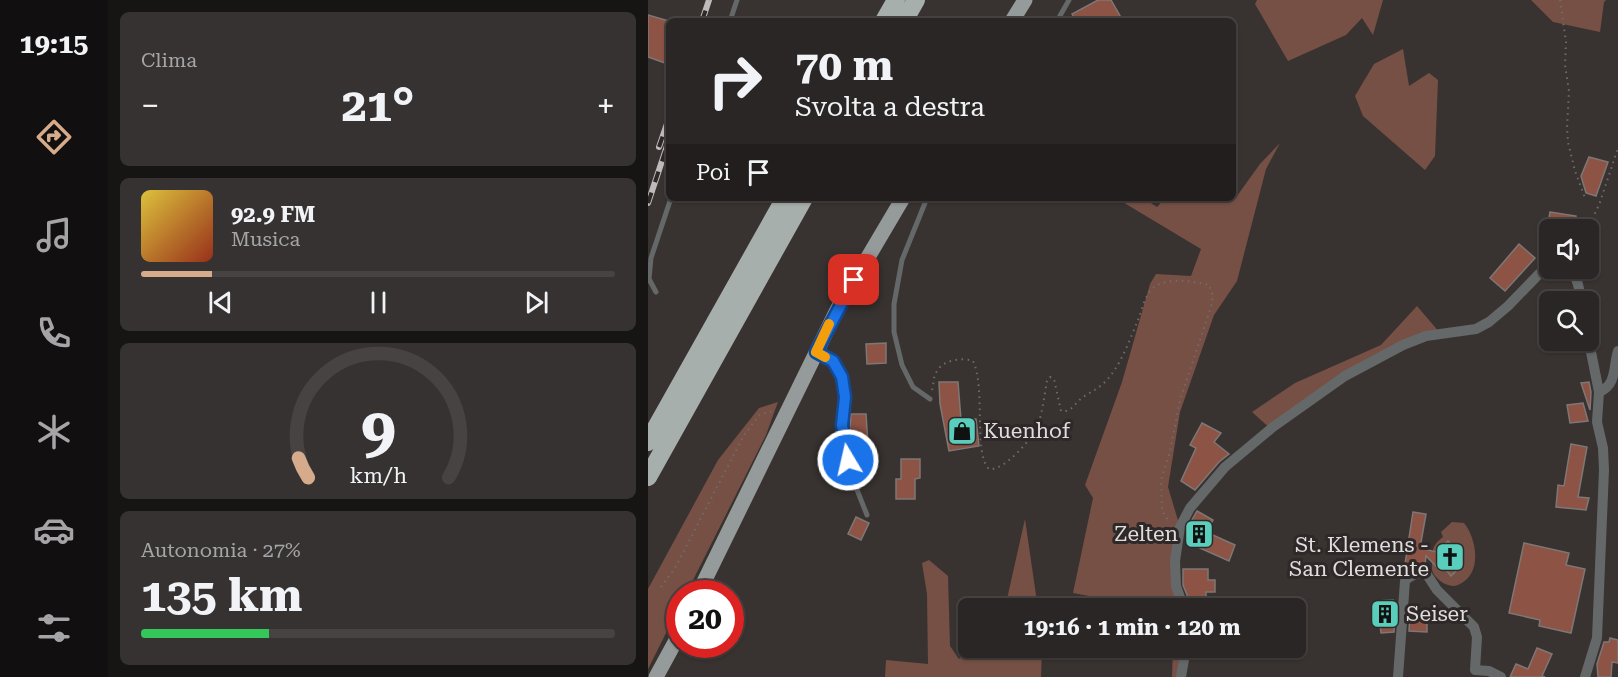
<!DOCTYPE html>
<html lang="it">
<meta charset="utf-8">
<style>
:root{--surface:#2a2625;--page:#363232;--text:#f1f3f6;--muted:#a5a5a7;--line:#464342;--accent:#d6ab8b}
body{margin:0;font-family:"Roboto Serif",serif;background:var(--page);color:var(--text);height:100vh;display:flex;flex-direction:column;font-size:22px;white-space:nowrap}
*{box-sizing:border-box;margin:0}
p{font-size:20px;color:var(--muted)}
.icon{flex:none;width:33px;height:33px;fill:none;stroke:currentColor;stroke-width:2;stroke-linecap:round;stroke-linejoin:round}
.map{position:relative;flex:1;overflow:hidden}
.details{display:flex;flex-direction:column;gap:12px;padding:12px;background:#171514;width:540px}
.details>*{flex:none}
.hud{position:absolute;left:18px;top:18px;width:570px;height:183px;border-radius:9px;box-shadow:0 2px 4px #0004,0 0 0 2px var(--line);background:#2a2625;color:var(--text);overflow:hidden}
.buttons{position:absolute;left:891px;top:219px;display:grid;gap:12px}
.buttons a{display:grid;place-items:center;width:60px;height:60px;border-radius:9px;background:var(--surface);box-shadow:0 2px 4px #0004,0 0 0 2px var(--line);font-size:30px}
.speed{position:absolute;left:18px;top:580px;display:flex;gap:12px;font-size:30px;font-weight:700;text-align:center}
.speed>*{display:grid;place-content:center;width:78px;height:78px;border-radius:50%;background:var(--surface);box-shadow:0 2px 4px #0004,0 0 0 2px var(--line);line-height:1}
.speed .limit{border:9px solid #d22;background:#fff;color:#111}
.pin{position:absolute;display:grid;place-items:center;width:51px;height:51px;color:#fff;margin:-26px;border-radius:12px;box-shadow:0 3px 9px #0006}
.me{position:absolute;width:66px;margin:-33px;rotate:351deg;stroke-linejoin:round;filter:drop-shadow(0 0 4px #0008)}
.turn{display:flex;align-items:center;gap:21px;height:126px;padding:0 30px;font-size:27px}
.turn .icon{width:78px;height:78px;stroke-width:2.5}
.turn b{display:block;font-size:42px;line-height:51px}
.then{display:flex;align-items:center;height:57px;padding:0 30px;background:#0003;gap:12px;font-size:22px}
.big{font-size:45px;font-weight:700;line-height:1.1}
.details .tile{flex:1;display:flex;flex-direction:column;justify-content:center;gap:9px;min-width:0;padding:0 21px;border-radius:9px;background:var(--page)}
.details .dial{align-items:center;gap:0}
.dial svg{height:156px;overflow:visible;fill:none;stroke:var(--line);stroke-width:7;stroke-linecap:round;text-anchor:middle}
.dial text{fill:var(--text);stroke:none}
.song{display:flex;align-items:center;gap:18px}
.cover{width:72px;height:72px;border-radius:9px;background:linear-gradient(135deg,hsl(50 70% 55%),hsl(10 70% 35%))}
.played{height:6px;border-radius:3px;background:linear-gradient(90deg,var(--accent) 15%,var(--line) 15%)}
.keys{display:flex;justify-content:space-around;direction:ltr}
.heat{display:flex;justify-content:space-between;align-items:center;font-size:33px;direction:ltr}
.charge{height:9px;border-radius:4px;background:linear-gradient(90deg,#34c759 27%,var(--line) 0)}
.trip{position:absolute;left:310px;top:598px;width:348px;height:60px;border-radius:9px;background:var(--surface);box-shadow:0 2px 4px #0004,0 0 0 2px var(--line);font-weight:700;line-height:60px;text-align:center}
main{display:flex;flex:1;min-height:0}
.menu{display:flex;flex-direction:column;width:108px;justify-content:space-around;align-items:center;background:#110f0f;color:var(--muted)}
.menu .icon{width:42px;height:42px}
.menu .active{color:var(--accent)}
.menu b{font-size:27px;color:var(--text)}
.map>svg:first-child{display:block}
.green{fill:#765045}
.building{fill:#8d5344;stroke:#7e7776;stroke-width:1.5}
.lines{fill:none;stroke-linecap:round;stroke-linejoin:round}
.path{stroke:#706c6a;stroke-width:2;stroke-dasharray:1.5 4.5;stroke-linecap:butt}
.lane{stroke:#656868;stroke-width:5}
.street{stroke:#656868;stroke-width:10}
.primary{stroke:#959b9a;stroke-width:15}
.highway{stroke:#a7afad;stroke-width:18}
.rail-casing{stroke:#bebbba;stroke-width:6}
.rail{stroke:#2e2928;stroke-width:4;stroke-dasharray:11;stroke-linecap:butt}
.route-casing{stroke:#114b97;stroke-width:15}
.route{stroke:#1a73e8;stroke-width:10}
.slow{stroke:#f59e0b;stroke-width:10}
.labels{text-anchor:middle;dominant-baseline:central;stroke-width:6;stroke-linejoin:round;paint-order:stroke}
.poi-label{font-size:21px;fill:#e0dddc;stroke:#2e2928;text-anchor:start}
</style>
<main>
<nav class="menu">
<b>19:15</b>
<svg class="icon active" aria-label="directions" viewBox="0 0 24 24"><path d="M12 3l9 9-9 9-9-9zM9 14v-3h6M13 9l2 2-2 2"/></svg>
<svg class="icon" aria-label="music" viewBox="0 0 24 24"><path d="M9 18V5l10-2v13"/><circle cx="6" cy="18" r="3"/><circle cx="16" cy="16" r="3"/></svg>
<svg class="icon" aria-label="phone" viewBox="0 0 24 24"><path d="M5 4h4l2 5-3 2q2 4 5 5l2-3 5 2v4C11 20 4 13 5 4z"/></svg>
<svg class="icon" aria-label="climate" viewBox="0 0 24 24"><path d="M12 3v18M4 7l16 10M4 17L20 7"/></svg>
<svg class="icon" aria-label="car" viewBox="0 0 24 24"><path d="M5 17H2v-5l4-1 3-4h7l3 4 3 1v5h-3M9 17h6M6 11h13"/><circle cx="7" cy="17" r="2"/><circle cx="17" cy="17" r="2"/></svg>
<svg class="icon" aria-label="filters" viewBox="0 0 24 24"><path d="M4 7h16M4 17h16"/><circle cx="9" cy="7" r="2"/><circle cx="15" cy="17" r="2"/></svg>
</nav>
<section class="details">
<div class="tile"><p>Clima</p>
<div class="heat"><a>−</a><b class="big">21°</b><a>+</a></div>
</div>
<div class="tile">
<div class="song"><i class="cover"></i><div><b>92.9 FM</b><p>Musica</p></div></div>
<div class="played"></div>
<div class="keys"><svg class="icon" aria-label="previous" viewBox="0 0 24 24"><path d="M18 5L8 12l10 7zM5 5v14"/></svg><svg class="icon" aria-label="pause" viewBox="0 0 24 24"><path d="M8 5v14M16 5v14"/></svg><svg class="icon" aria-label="next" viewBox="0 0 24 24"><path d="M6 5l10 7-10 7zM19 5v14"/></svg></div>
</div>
<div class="tile dial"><svg viewBox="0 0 100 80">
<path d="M14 69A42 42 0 1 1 86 69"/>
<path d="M14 69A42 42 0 0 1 9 59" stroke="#d6ab8b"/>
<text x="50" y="56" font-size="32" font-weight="700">9</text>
<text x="50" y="72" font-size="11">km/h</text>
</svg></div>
<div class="tile"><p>Autonomia · 27%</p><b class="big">135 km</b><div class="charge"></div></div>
</section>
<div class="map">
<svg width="970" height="677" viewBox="0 0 970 677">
<rect width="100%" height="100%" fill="#383331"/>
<!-- green -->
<g class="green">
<path d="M609 0H735L725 35 714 18 698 35 640 61 607 4Z"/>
<path d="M883 0H958L956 2 952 32 905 22Z"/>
<path d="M755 49 761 86 781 73 790 80 787 156 777 170 715 116 707 96 726 64Z"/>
<path d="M632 143 618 169 589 281 566 315 532 412 520 487 532 527 527 561 536 609H501L500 607 425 593 445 498 437 485 474 382 502 284 508 274 543 276 553 249 468 198H495L509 207 517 198H585V193L589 196 612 164Z"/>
<path d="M769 306 792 333 705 374 625 431 604 412 647 383 733 345Z"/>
<path d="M130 402 118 435 38 594H32L31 607 0 669V589L70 460 111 408Z"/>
<path d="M377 519 390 609H351L359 599Z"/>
<path d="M804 522 816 523C829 539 835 575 810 585 801 589 786 579 784 570 784 567 784 563 784 560 784 548 786 544 795 537L793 532Z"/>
<path d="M281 560 300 576 302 646 311 659 321 647 394 648 393 677H237L238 660 280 664 279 594 274 563Z"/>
<path d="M525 648H538L533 677H524Z"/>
</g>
<!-- building -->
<g class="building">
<path d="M450 0H463L475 21H428L424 14Z"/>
<path d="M0 15 21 21V52L17 63 0 57Z"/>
<path d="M941 157 960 162 948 196 938 193 933 176Z"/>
<path d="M902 212 928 216 925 230H899Z"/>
<path d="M871 244 887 258 857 291 842 278Z"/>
<path d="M238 343V363L219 364 218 344Z"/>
<path d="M291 382H310L313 420 328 419 331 446 301 451 292 404Z"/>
<path d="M941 382 943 392 942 410 933 383Z"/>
<path d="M935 403 940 421 922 423 919 405Z"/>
<path d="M203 414H218L220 445H201Z"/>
<path d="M554 423 573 433 566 442 581 454 571 462 547 490 533 481 548 448 542 445Z"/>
<path d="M923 444 939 447 930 497 941 498 938 510 908 507 910 485 916 486Z"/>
<path d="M253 459H272V478L267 479V499H248V479H253Z"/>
<path d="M549 511 565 520 558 532 587 545 581 561 552 548 554 541 538 537 540 527Z"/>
<path d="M765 512 778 514 772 548 788 552 800 541 814 555 804 564 810 569 803 576 798 570H792L778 556 777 565H769L760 569 757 564Z"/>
<path d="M208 517 221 523 213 540 200 534Z"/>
<path d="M876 543 921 553 918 565 937 569 923 633 891 626 892 620 861 613Z"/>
<path d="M535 569H560V580H567V592H558V600H541L535 585Z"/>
<path d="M745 600 747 612 746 632 733 633 729 601Z"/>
<path d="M762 613H779V632L761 631Z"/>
<path d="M962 638 970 640V663L964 662 963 677H950L949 664 956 642H961Z"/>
<path d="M889 648 904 654 894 676 897 677H862L868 664 880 669Z"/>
</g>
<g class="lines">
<!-- path -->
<g class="path">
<path d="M912 0 918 42 917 65 921 91 919 128 920 142 927 171 937 198"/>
<path d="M939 230 951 205 970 148"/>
<path d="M284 390C286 384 285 376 289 371 295 360 314 357 325 361 338 388 325 453 341 469 356 471 383 440 389 427 395 412 396 396 399 381L402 377 406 379 413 411C423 413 427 403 435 397 443 392 451 388 458 381 473 365 482 339 490 320 494 310 496 298 503 290 516 276 545 281 561 285L565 296 563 307 532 400 522 452 513 480 514 510 521 522"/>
<path d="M13 587 27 568 96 435 112 414 126 411"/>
</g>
<!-- lane -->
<g class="lane">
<path d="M82 21 89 0"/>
<path d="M409 21 421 0"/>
<path d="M279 198 254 260 246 304V332L254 365 265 387 282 399"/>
<path d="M8 292 1 279 3 258 23 198"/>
<path d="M170 353C181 359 190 365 194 378 199 395 193 409 194 425 194 456 208 487 219 515"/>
</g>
<!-- street -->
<g class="street">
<path d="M918 268C931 277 931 288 933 302"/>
<path d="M951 392C969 385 965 367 970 351"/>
<path d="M536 609 528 586 527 561 532 527 542 508 577 467 625 427 697 376 755 345 778 336 828 329 841 322 860 306 891 274 902 268"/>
<path d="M533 677 538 648"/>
<path d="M750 677 757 581C763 575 769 572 778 573L789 590 826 627 829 637 827 670 841 671 853 677"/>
<path d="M937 677 949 638 956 470 955 448 949 422 951 392 940 337"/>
</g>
<!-- primary -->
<g class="primary">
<path d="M364 21 377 0"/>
<path d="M50 594 190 308 255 198"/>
<path d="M8 677 32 633"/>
</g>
<!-- highway -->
<g class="highway">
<path d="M236 21 248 0"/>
<path d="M256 21 268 0"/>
<path d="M0 442 137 198"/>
<path d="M0 477 156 198"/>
</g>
<!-- rail casing -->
<g class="rail-casing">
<g id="rail">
<path d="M54 21 61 0"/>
<path d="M11 147 21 118"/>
<path d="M0 203 21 140"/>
</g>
</g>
<!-- rail -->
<use href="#rail" class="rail"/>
</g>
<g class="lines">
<!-- route casing -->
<g class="route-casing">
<path id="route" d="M200 460 194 425 197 397 194 377 185 361 168 352 206 280"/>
</g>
<!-- route -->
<use href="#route" class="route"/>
<!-- slow -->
<path class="slow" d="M177 357 168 352 181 324"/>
</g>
<!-- icons -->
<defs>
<g id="shop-square" transform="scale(1.5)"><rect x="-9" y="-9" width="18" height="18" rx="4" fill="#5acebd" stroke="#2e2928"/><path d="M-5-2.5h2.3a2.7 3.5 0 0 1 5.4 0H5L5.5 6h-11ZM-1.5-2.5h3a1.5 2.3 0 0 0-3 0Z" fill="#111"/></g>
<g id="building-square" transform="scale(1.5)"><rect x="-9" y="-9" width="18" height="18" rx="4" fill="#5acebd" stroke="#2e2928"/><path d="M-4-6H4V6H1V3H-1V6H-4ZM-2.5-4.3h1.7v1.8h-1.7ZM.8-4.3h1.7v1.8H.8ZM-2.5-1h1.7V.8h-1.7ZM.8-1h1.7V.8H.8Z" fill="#111"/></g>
<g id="church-square" transform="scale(1.5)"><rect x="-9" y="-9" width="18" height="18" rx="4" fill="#5acebd" stroke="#2e2928"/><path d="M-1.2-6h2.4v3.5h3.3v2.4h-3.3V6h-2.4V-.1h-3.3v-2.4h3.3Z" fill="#111"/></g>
</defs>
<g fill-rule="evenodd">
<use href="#shop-square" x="314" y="431"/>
<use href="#building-square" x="551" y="534"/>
<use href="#church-square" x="802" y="557"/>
<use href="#building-square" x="737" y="614"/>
</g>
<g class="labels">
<!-- poi labels -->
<g class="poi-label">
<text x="335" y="431">Kuenhof</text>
<text x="530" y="534" text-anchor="end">Zelten</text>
<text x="781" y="545" text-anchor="end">St. Klemens -<tspan x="781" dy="24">San Clemente</tspan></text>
<text x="758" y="614">Seiser</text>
</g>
</g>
</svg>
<div class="buttons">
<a><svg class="icon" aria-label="sound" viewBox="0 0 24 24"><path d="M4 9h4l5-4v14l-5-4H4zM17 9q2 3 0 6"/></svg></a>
<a><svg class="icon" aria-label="search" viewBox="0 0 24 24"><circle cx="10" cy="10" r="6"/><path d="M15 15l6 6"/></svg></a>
</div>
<div class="speed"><div class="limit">20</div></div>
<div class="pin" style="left:206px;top:280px;background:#d93025"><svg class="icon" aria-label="arrive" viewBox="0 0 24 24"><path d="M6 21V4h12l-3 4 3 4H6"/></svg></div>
<svg class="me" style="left:200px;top:460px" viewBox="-20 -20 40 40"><circle r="17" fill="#1a73e8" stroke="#fff" stroke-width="3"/><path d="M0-11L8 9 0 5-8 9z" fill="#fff"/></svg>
<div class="trip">19:16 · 1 min · 120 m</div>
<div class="hud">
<div class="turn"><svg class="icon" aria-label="right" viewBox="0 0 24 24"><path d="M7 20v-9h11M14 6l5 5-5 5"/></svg><div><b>70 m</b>Svolta a destra</div></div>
<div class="then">Poi<svg class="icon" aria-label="arrive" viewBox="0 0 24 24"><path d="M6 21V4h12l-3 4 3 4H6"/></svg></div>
</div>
</div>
</main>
